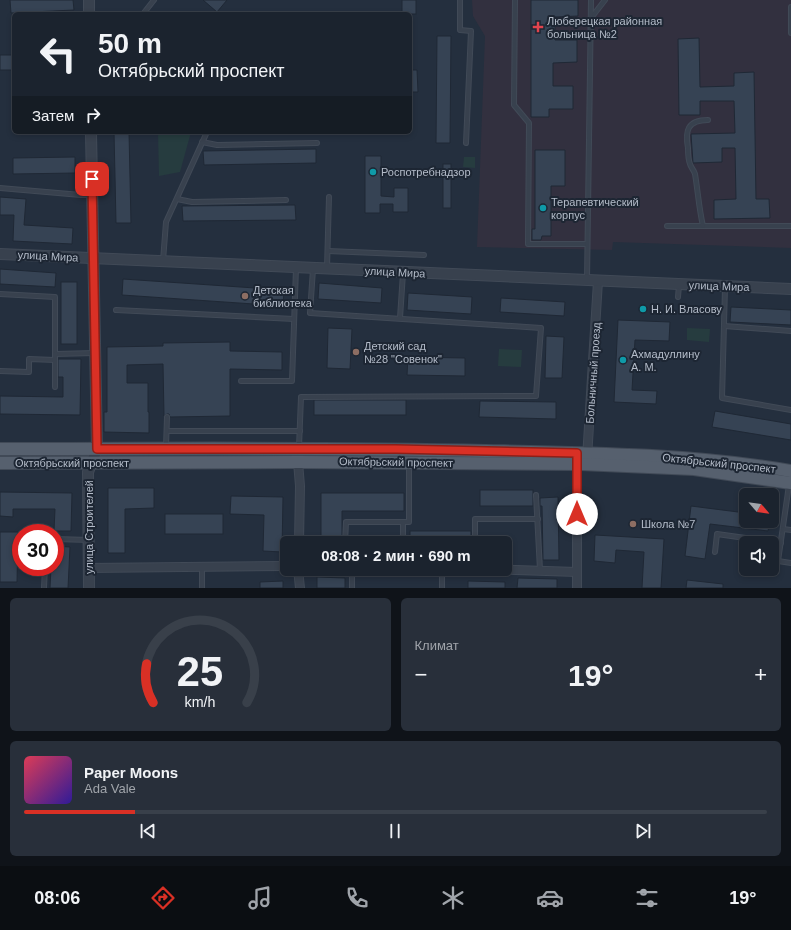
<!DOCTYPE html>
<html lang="ru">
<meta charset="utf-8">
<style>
:root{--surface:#1b232e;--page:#282f3a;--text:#f1f3f6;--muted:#a0a4aa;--line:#39404a;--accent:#d93025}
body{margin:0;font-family:Arial,sans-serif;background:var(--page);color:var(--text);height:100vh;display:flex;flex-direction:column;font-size:15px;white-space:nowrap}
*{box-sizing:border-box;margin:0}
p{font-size:13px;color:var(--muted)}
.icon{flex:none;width:22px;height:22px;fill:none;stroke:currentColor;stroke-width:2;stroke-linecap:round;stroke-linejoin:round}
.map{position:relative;height:588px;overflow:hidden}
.details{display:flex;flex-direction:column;gap:10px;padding:10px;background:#0f1319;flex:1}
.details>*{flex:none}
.top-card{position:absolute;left:12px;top:12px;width:400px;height:122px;border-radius:6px;box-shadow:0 2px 6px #0003,0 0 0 1px var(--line);background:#1b232e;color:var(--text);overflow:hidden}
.needle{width:26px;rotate:118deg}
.buttons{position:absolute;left:739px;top:488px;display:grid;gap:8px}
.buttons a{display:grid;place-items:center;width:40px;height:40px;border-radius:6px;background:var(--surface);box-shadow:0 2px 6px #0003,0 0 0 1px var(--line);font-size:20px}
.speed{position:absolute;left:12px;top:524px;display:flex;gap:8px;font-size:20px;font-weight:700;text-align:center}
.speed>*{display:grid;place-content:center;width:52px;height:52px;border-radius:50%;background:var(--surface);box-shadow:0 2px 6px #0003,0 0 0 1px var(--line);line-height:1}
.speed .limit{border:6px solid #d22;background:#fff;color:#111}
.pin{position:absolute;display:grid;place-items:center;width:34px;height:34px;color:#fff;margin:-17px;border-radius:8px;box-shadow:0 2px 6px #0006}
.me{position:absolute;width:44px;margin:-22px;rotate:0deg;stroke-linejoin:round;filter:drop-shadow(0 0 3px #0008)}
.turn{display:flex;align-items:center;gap:14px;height:84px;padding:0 20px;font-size:18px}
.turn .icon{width:52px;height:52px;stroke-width:2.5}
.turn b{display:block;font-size:28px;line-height:34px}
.then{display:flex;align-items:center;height:38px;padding:0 20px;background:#0003;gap:8px;font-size:15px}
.big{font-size:30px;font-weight:700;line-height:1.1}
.details .card{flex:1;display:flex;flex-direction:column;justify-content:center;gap:6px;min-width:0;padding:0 14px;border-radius:6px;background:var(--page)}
.details .dial{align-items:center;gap:0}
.dial svg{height:104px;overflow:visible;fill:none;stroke:var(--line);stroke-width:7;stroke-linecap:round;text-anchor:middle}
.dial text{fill:var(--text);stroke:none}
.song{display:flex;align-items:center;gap:12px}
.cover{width:48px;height:48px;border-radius:6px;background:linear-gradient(135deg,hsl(350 70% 55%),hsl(250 70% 35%))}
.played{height:4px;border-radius:2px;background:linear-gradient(90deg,var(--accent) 15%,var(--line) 15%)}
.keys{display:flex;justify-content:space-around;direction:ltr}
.heat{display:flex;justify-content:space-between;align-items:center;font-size:22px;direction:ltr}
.details .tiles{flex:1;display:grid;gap:10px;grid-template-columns:1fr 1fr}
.card:last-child{grid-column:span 2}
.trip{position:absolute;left:280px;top:536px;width:232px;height:40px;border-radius:6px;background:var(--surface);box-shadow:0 2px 6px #0003,0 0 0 1px var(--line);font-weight:700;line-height:40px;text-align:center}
.tabs{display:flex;height:64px;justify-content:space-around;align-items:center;background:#0b0e12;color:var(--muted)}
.tabs .icon{width:28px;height:28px}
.tabs .active{color:var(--accent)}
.tabs b{font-size:18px;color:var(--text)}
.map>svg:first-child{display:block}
.medical{fill:#32303f}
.green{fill:#263c3f}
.building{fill:#364354;stroke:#1f2835}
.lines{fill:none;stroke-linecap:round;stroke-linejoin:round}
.service-casing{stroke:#414a57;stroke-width:6}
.minor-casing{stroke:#414a57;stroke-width:10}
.tertiary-casing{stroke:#414a57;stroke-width:12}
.primary-casing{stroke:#414a57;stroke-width:14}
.service{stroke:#38414e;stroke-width:4}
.minor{stroke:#38414e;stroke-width:8}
.tertiary{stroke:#38414e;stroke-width:10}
.primary{stroke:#56606e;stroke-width:12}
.route-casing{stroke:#8d1f18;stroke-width:10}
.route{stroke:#d93025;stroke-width:7}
.health-dot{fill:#e0444e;stroke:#1d2633;stroke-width:1.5}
.culture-dot{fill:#0f9aa8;stroke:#1d2633;stroke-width:1.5}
.education-dot{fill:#8d6e63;stroke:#1d2633;stroke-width:1.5}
.labels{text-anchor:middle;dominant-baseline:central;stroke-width:4;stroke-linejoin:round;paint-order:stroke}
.poi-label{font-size:11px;fill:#b4bcc9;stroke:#1d2633;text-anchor:start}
.street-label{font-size:11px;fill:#b4bcc9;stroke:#1d2633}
</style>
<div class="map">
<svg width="791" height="588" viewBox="0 0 791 588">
<rect width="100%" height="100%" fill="#242f3e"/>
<!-- medical -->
<path class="medical" d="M472 0H791V248L613 242 612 250 477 247 485 36 473 16Z"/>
<!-- green -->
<g class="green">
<path d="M167 132H191L180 172 159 176 158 133Z"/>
<path d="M464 157H475V168L463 167Z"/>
<path d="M687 328 710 329 709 342 687 340Z"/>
<path d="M499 349 522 350 521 367 498 366Z"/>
</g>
<!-- building -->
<g class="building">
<path d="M10 0H73L74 10 11 13Z"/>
<path d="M203 0H227L217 12Z"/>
<rect x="402" y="0" width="14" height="14"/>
<path d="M531 0H578V16L555 17V40H577V62L553 63V86H573V109H549V117H531Z"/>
<path d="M437 36H451L450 143H436Z"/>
<path d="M699 38 700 87 734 86V73L754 72 756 199H769L770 218 714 219V200L736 199 735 148H722V162L693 163 691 134 735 133 734 101H700V115H679L678 39Z"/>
<rect x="0" y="55" width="14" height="15"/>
<path d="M410 70H417L418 92H410Z"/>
<path d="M114 132H129L131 223H116Z"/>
<path d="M316 149V163L204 165 203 151Z"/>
<path d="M535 150H565V186H551V236H542L541 240H532V229H535Z"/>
<path d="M365 156H381V196L394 197V188H408V212H393V204H380V213H365Z"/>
<path d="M75 157V173L13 174V158Z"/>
<rect x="443" y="164" width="8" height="44"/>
<path d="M0 197 26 199 24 225 73 228 72 244 13 241 14 215H0Z"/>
<path d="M295 205 296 220 183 221 182 206Z"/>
<path d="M0 269 56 273 55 287 0 284Z"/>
<path d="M123 279 284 290 283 306 122 295Z"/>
<rect x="61" y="282" width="16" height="62"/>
<path d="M319 283 382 288 381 303 318 299Z"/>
<path d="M408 293 472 297 471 314 407 310Z"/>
<path d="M501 298 565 302 564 316 500 312Z"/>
<path d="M731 307 791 310V325L730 322Z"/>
<path d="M618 320 670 322 669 341 635 340 632 390 657 391 656 404 614 402Z"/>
<path d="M328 328 352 329 350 369 327 368Z"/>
<path d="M546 336 564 337 562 378H545Z"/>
<path d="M230 342V351L282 352V370L230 369V416L170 417 169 414H167L164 416 163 364 127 365V383H148V412H149V433L104 432V412H107V347L163 346V343Z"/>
<path d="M408 357 465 358V376L407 375Z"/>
<path d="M58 359H81L80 415 0 414V396L63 397V377H58Z"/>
<rect x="314" y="400" width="92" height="15"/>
<path d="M480 401 556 402V419L479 417Z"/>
<path d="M715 411 791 424V440L712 427Z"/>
<path d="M108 488H154V508L125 509V553H108Z"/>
<rect x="480" y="490" width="53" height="16"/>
<path d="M0 492 72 493 71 531H54L55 509H13V517L0 516Z"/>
<path d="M321 493H404V511H342V543H321Z"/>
<path d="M231 496 283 497 282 552 263 551 264 515 230 514Z"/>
<path d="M558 497 559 560H543L542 506H540V498Z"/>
<path d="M691 506 746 513V521H770L768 531 710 524 705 559 685 556Z"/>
<rect x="165" y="514" width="58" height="20"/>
<rect x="410" y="531" width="61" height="12"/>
<path d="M0 532H18L17 582H0Z"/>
<path d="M595 535 664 539 661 588H642L644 552 616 550 615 563 594 561Z"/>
<path d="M55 546 70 547 68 588H50L51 567H55Z"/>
<path d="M317 577 345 578V588H317Z"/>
<path d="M518 578 557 579V588H517Z"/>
<path d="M687 580 723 584V588H686Z"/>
<path d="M283 581V588H260V582Z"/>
<path d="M468 581 505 582V588H468Z"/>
</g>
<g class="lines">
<!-- service casing -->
<g class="service-casing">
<g id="service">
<path d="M460 0V30L471 31 466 143"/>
<path d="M515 0 514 105 529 123 528 244H587"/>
<path d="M791 7V33"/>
<path d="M143 14 154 0"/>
<path d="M591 18 605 0"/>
<path d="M202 142 217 145 317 143"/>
<path d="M0 188 81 195H91"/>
<path d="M177 199 192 202 286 200"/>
<path d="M667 226H791"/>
<path d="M703 226C699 209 698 192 695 174 694 170 691 168 690 164 688 159 688 153 688 148 685 131 687 120 708 120"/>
<path d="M328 251 424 255"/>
<path d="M163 261 166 222 207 132"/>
<path d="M327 268 329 197"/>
<path d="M587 280 591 0"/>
<path d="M725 287 722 398 791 410"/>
<path d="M0 294 55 297V354"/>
<path d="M678 297 679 285"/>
<path d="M116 310 294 319"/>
<path d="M400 318 403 273"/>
<path d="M724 326 791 331"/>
<path d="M0 371 29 372V359L55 360"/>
<path d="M241 381H292L296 268"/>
<path d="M55 387V354L95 353"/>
<path d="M167 431H300"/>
<path d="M166 447 167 417"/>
<path d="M299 447 301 397 536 396 541 328 310 313 313 269"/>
<path d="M789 485 778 561 791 563"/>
<path d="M536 495 540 570"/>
<path d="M783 529 791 530"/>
<path d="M55 539 89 540"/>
<path d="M345 543 346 522H409V465"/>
<path d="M403 543V522"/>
<path d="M475 543V519H538"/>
<path d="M715 552 717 534 781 543"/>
<path d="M44 588 45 567"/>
<path d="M202 588V567"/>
<path d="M352 588V569"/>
<path d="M442 588V569"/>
</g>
</g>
<!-- minor casing -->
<g class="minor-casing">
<g id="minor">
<path d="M587 458 598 281"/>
<path d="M298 462 300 486 299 543"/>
<path d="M89 568 287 566"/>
<path d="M298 569 300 588"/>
<path d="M489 569 577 572"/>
<path d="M577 588V460"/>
</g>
</g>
<!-- tertiary casing -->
<g class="tertiary-casing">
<g id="tertiary">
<path d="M89 0V14"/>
<path d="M0 254 791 289"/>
<path d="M89 588 88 472 97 449 91 132"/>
</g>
</g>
<!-- primary casing -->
<g class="primary-casing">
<g id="primary">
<path d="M0 449C162 449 324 447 486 451 588 453 690 454 791 471"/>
<path d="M0 463 298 462 581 464 694 469 791 483"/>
</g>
</g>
<!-- service -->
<use href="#service" class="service"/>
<!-- minor -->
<use href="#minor" class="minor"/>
<!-- tertiary -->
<use href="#tertiary" class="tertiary"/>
<!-- primary -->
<use href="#primary" class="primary"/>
</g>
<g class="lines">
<!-- route casing -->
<g class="route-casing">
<path id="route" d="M92 179 97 449H396L577 453V514"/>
</g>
<!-- route -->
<use href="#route" class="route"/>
</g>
<!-- markers -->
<path class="health-dot" d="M536 21h4v4h4v4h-4v4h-4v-4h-4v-4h4z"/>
<g class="culture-dot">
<circle cx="373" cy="172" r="4"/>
<circle cx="543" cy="208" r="4"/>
<circle cx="643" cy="309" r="4"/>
<circle cx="623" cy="360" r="4"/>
</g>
<g class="education-dot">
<circle cx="245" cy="296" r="4"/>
<circle cx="356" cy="352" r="4"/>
<circle cx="633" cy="524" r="4"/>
</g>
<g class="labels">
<!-- poi labels -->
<g class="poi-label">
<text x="547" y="21">Люберецкая районная<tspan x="547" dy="13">больница №2</tspan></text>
<text x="381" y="172">Роспотребнадзор</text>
<text x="551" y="202">Терапевтический<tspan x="551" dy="13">корпус</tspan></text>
<text x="253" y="290">Детская<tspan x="253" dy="13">библиотека</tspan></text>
<text x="651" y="309">Н. И. Власову</text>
<text x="364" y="346">Детский сад<tspan x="364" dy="13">№28 "Совенок"</tspan></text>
<text x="631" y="354">Ахмадуллину<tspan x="631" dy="13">А. М.</tspan></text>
<text x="641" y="524">Школа №7</text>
</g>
<!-- street labels -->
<g class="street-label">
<text transform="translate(48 256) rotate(3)">улица Мира</text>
<text transform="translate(395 272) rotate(3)">улица Мира</text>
<text transform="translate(719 286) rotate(2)">улица Мира</text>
<text transform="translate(593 373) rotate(-86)">Больничный проезд</text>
<text transform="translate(396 462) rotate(1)">Октябрьский проспект</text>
<text x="72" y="463">Октябрьский проспект</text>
<text transform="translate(719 463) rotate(6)">Октябрьский проспект</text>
<text transform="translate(89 527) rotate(-90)">улица Строителей</text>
</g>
</g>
</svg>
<div class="buttons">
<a><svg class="needle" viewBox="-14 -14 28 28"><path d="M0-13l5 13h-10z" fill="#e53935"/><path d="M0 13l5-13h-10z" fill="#a0a4aa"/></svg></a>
<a><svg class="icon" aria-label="sound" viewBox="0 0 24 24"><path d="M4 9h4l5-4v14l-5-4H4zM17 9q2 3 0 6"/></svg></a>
</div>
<div class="speed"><div class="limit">30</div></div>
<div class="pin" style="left:92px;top:179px;background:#d93025"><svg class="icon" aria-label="arrive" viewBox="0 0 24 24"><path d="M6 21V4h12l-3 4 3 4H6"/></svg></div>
<svg class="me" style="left:577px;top:514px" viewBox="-20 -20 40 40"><circle r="19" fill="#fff"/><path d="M0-13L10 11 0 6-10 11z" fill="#d93025"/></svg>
<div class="trip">08:08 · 2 мин · 690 m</div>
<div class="top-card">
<div class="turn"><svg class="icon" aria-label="left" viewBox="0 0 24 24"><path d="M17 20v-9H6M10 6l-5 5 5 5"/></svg><div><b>50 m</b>Октябрьский проспект</div></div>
<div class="then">Затем<svg class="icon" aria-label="right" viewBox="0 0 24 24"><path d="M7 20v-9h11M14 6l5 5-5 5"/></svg></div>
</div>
</div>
<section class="details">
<div class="tiles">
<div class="card dial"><svg viewBox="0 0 100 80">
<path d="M14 69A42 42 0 1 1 86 69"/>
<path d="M14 69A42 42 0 0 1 9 39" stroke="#d93025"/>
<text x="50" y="56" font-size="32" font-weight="700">25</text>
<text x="50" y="72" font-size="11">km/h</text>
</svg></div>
<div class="card"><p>Климат</p>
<div class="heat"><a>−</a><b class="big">19°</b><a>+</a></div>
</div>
<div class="card">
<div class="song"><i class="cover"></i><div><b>Paper Moons</b><p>Ada Vale</p></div></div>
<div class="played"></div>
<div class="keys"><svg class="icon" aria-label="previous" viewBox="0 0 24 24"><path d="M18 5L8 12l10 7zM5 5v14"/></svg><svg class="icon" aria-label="pause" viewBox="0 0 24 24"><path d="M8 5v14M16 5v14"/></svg><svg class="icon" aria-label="next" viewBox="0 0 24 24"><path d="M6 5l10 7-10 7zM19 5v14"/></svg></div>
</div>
</div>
</section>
<nav class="tabs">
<b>08:06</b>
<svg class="icon active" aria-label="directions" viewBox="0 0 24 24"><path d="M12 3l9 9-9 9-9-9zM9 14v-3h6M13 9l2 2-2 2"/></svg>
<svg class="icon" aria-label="music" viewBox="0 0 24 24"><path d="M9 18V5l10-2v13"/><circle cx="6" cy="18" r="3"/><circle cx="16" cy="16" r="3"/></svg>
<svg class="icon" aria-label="phone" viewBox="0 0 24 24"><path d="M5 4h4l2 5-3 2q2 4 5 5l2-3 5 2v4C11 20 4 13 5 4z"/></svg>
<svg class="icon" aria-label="climate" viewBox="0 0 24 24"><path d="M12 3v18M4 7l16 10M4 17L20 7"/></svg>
<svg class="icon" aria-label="car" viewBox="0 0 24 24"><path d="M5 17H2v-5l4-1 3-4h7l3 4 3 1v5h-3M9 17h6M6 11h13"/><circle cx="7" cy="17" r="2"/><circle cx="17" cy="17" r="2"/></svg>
<svg class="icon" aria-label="filters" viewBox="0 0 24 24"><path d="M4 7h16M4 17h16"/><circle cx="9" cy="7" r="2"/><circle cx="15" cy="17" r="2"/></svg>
<b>19°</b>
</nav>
